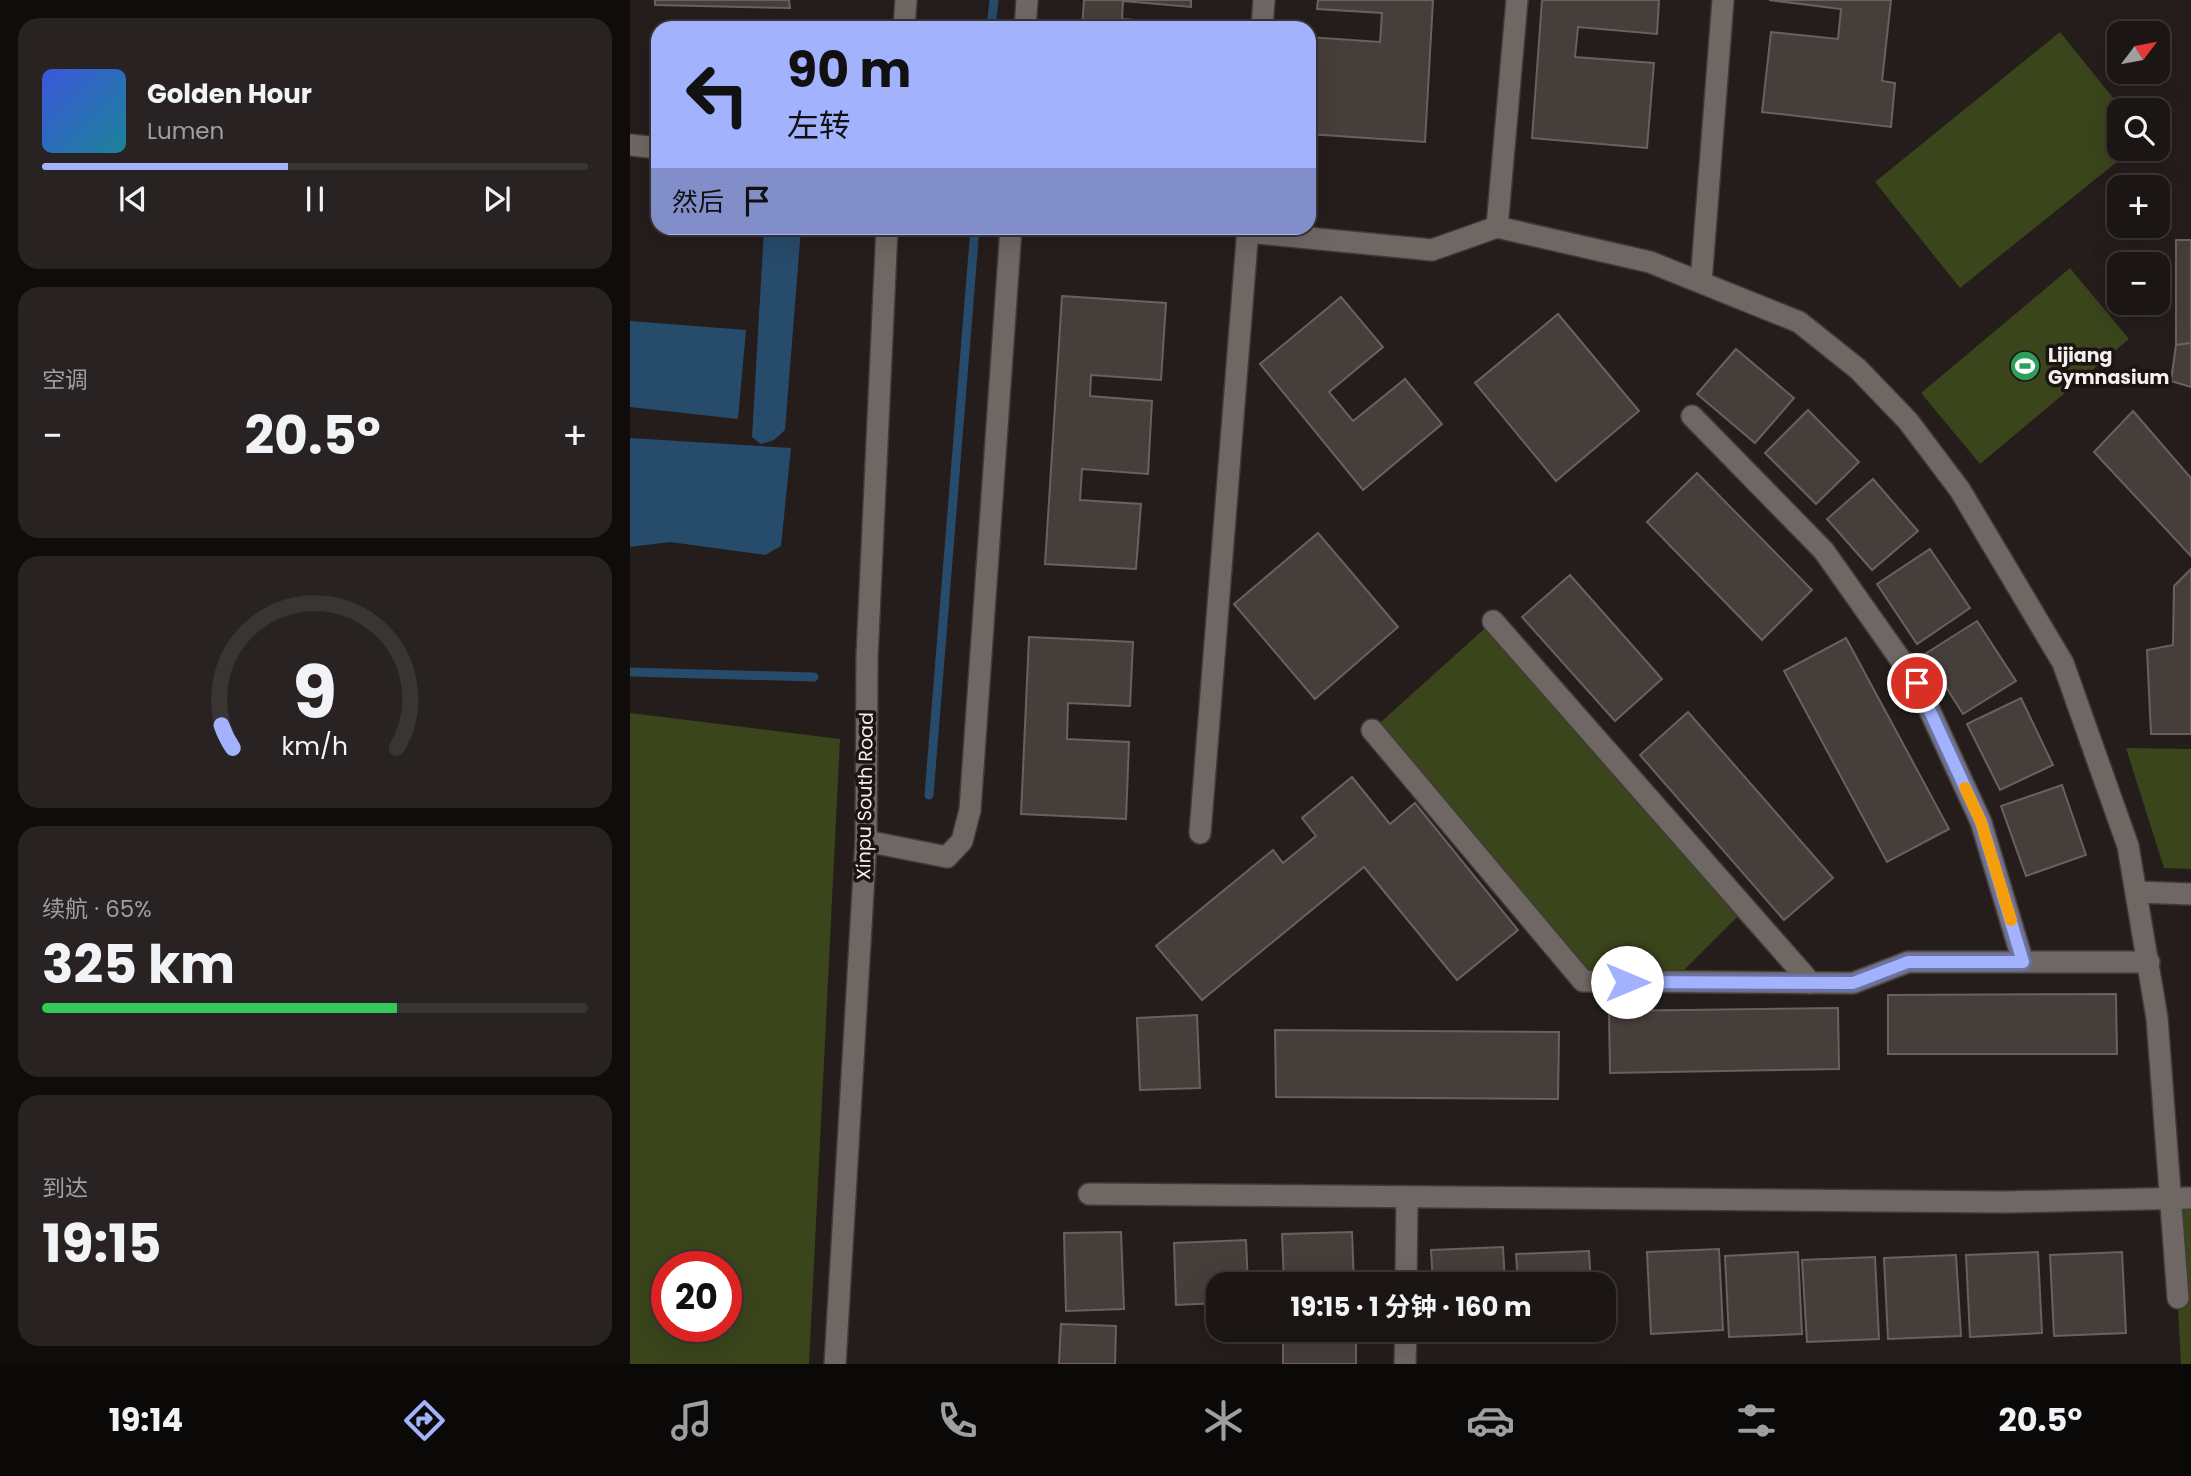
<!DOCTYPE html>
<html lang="zh">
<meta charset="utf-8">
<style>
:root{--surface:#1b1614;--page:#282322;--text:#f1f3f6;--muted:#a09fa0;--line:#393534;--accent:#a2b2fd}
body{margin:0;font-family:Poppins,"Noto Sans SC",sans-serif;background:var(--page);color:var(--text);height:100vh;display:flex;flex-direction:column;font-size:26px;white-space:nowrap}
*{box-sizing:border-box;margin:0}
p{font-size:23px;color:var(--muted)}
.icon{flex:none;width:38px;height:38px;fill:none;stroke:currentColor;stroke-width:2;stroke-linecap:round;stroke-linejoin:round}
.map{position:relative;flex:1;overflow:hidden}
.drawer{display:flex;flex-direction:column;gap:18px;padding:18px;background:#0f0c0b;width:630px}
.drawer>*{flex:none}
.guide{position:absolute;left:21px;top:21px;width:665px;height:214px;border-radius:21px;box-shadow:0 7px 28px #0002,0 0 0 2px var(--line);background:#a2b2fd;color:#111;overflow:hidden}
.needle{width:46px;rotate:58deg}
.tools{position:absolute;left:1477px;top:21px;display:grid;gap:14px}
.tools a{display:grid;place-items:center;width:63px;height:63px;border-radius:14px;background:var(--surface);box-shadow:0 7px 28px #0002,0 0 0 2px var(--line);font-size:35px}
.speed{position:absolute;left:21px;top:1251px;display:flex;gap:14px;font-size:35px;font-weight:700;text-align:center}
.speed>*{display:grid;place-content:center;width:91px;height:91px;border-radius:50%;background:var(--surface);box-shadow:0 7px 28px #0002,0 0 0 2px var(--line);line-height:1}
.speed .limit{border:10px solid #d22;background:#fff;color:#111}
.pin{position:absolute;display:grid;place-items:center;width:60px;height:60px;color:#fff;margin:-30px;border:4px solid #fff;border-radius:50%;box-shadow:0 2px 7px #0007}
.me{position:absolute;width:77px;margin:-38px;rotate:90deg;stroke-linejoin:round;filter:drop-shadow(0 0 5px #0008)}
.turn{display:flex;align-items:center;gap:24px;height:147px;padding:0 21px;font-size:32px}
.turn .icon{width:91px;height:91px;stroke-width:2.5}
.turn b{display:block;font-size:49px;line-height:60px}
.then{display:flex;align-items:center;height:66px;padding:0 21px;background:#0003;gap:14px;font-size:26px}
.big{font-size:52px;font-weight:700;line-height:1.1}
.drawer .card{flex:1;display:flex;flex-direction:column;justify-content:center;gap:10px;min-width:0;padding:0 24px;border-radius:21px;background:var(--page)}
.drawer .dial{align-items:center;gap:0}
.dial svg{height:182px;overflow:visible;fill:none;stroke:var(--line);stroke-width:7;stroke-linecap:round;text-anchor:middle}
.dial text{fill:var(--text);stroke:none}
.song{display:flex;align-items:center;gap:21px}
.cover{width:84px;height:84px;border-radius:10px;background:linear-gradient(135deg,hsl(230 70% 55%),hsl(190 70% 35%))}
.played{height:7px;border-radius:4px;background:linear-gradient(90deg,var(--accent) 45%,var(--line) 45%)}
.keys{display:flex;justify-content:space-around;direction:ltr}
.heat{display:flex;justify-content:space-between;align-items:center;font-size:38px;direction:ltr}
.charge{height:10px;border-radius:5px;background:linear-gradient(90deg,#34c759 65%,var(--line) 0)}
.trip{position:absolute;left:576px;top:1272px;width:410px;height:70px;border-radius:21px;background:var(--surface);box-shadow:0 7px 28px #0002,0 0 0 2px var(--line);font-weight:700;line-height:70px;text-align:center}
.dock{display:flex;height:112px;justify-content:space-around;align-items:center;background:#0b0908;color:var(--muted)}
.dock .icon{width:49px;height:49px}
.dock .selected{color:var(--accent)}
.dock b{font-size:32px;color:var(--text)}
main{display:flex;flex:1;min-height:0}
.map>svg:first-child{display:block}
.green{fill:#3a451b;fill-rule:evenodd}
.water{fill:#274b6b}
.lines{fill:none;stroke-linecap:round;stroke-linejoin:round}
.stream{stroke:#274b6b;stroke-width:9}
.building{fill:#463e3b;stroke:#6a615e;stroke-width:2}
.minor-casing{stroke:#403b39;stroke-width:24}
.minor{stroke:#6f6763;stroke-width:21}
.route-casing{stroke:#6974a4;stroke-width:18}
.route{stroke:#a2b2fd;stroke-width:12}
.slow{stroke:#f59e0b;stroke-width:12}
.labels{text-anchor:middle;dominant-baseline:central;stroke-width:7;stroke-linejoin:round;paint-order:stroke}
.poi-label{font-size:19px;font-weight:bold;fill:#f5efee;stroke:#1b1412;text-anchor:start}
.street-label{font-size:19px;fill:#f5efee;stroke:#1b1412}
</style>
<main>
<section class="drawer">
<div class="card">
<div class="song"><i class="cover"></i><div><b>Golden Hour</b><p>Lumen</p></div></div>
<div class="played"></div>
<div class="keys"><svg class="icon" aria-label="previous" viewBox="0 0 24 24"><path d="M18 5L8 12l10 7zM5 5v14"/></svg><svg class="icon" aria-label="pause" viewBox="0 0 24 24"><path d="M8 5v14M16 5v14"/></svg><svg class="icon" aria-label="next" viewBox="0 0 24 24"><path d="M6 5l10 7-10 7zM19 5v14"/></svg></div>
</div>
<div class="card"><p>空调</p>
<div class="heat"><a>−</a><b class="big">20.5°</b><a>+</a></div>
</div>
<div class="card dial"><svg viewBox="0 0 100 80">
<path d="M14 69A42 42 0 1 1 86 69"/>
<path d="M14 69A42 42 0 0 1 9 59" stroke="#a2b2fd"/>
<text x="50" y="56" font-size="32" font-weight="700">9</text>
<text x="50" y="72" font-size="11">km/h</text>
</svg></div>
<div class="card"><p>续航 · 65%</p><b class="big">325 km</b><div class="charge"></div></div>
<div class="card"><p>到达</p><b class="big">19:15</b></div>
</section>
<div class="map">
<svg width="1561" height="1364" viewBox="0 0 1561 1364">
<rect width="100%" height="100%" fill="#241d1b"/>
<!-- green -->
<g class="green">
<path d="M1430 32 1493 110H1489V149H1503L1330 288 1245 182Z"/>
<path d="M1440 268 1499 339 1350 464 1291 393Z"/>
<path d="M863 621 1116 908 1042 982 953 981 742 730Z"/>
<path d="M0 713 210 739 179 1364H0ZM96 1267V1326H37V1267Z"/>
<path d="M1496 748 1561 749V869L1534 868Z"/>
<path d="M1542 1198H1561V1364H1551Z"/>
</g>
<!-- water -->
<g class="water">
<path d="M134 229H171L155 430 144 440 131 444 122 437Z"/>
<path d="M0 321 116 330 108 419 0 407Z"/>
<path d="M0 438 161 448 151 546 135 555 40 542 0 547Z"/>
</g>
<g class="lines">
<!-- stream -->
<g class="stream">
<path d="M361 28 364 0"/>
<path d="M0 672 184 677"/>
<path d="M299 795 345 228"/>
</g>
</g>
<!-- building -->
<g class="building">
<path d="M25 0H159L160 8 25 5Z"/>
<path d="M454 0H561V7L493 1 492 19 553 24V28H452Z"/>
<path d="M688 0H803L795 142 679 134V37L750 42 752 13 687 9Z"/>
<path d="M912 0H1029L1027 34 948 27 945 57 1024 63 1017 148 902 138Z"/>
<path d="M1139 0H1261L1252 81 1265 83 1261 127 1132 112 1141 32 1208 39 1211 9Z"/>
<path d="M1546 240H1561V343L1546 345Z"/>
<path d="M432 296 536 303 531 380 461 375 460 396 522 401 518 474 452 469 450 500 511 504 506 569 415 564Z"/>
<path d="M711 297 753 347 699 392 723 421 775 379 812 424 733 490 630 364Z"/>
<path d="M928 314 1009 411 926 481 845 383Z"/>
<path d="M1561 343V387L1541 381 1546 345Z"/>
<path d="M1106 349 1164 398 1125 443 1067 394Z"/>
<path d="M1178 410 1229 462 1186 504 1135 453Z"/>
<path d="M1503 411 1561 478V556L1464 452Z"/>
<path d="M1067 473 1182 590 1132 640 1017 522Z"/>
<path d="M1243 479 1288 531 1242 570 1197 519Z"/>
<path d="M688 533 768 627 685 699 604 604Z"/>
<path d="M1300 549 1340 608 1287 644 1247 584Z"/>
<path d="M1561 569V734H1521L1517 650 1543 645 1544 586Z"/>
<path d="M940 575 1032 679 985 721 892 617Z"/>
<path d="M1347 621 1386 681 1333 714 1295 654Z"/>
<path d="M399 637 503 642 500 706 438 703 437 739 499 742 496 819 391 814Z"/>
<path d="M1216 638 1319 829 1257 862 1154 671Z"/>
<path d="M1391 698 1423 765 1370 790 1337 724Z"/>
<path d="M1058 712 1203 878 1154 920 1010 755Z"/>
<path d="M722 777 760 824 785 803 888 930 827 980 734 867 572 1000 526 946 643 850 653 863 686 836 672 818Z"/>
<path d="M1432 785 1456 855 1396 876 1371 806Z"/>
<path d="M1486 994 1487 1054H1258V995Z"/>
<path d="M1208 1008 1209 1069 980 1073 979 1011Z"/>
<path d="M567 1015 570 1088 510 1090 507 1018Z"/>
<path d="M645 1030 929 1032 928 1099 646 1097Z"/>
<path d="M491 1232 494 1309 436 1311 434 1233Z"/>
<path d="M722 1232 724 1284H654L652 1234Z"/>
<path d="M616 1240 618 1284H588V1303L546 1305 544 1243Z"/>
<path d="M873 1247 875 1284H803L801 1250Z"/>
<path d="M1089 1249 1093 1330 1021 1334 1017 1252Z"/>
<path d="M959 1251 961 1284H888L886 1254Z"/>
<path d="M1168 1252 1172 1334 1099 1337 1095 1256Z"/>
<path d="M1408 1252 1412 1333 1340 1337 1336 1255Z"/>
<path d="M1492 1252 1496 1333 1424 1336 1420 1255Z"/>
<path d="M1326 1255 1331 1336 1258 1339 1254 1258Z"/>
<path d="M1245 1257 1249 1339 1177 1342 1172 1260Z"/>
<path d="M431 1324 486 1326 485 1364H429Z"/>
<rect x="653" y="1330" width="73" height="34"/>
<path d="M890 1330H963V1332L891 1336Z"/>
</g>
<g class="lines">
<!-- minor casing -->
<g class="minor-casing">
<g id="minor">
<path d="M274 28 276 0"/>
<path d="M395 28 397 0"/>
<path d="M632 28 634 0"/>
<path d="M0 145 28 148"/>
<path d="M867 227 887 0"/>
<path d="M617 232 802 250 867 227 1020 262 1169 322 1228 369 1278 421 1330 490 1433 663 1498 846 1527 1018 1548 1298"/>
<path d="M1071 282 1093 0"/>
<path d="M1062 416 1194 551 1287 683 1351 822 1393 962"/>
<path d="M863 621 1181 983"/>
<path d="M742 730 953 981 1223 983 1278 962H1519"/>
<path d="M570 833 618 228"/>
<path d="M236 841 317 857 332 841 340 810 381 228"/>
<path d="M1507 892 1561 894"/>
<path d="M459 1194 1375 1202 1561 1198"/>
<path d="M776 1284 777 1197"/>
<path d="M205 1364 236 841 237 657 257 228"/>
<path d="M775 1364 776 1330"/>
</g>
</g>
<!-- minor -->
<use href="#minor" class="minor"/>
</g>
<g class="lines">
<!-- route casing -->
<g class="route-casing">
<path id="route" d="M997 982 1223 983 1278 962H1393L1351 822 1287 683"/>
</g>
<!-- route -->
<use href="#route" class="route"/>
<!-- slow -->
<path class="slow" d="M1335 788 1351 822 1381 920"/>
</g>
<!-- icons -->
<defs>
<g id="stadium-disc" transform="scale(1.575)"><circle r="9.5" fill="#2e9e5b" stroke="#1b1412"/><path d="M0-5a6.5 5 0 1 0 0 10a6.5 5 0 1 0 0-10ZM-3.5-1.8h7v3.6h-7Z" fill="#fff"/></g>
</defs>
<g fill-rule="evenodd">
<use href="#stadium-disc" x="1395" y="366"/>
</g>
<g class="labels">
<!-- poi labels -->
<g class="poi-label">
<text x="1418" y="355">Lijiang<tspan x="1418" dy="22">Gymnasium</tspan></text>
</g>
<!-- street labels -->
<g class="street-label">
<text transform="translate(235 796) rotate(-89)">Xinpu South Road</text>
</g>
</g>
</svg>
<div class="tools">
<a><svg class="needle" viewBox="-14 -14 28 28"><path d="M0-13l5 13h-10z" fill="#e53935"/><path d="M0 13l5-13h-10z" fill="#a09fa0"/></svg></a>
<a><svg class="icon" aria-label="search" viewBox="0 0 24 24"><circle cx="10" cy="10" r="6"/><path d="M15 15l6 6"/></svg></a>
<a>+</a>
<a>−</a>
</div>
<div class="speed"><div class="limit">20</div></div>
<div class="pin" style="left:1287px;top:683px;background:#d93025"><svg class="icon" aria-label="arrive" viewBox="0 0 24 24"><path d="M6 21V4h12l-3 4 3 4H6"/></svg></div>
<svg class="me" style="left:997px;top:982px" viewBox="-20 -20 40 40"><circle r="19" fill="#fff"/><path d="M0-13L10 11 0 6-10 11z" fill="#a2b2fd"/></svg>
<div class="trip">19:15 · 1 分钟 · 160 m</div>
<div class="guide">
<div class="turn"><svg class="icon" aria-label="left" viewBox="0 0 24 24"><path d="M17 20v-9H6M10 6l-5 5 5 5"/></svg><div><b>90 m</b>左转</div></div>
<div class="then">然后<svg class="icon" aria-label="arrive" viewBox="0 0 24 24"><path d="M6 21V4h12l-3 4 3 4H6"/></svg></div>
</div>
</div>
</main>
<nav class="dock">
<b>19:14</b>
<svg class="icon selected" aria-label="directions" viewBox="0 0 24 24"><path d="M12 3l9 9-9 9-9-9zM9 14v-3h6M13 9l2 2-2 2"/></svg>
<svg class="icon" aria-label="music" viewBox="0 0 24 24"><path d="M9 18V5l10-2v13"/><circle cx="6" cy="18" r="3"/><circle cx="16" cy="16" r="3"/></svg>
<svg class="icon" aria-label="phone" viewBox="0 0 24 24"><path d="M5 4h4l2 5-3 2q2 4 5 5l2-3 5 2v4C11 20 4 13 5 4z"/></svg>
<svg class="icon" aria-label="climate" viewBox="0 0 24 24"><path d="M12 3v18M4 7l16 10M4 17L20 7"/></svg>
<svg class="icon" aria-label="car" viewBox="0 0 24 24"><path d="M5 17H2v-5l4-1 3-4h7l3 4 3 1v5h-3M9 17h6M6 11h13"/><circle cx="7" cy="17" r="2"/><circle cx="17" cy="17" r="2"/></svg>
<svg class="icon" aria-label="filters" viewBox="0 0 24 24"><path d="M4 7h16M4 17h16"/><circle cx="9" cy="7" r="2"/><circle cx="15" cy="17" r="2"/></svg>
<b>20.5°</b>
</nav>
